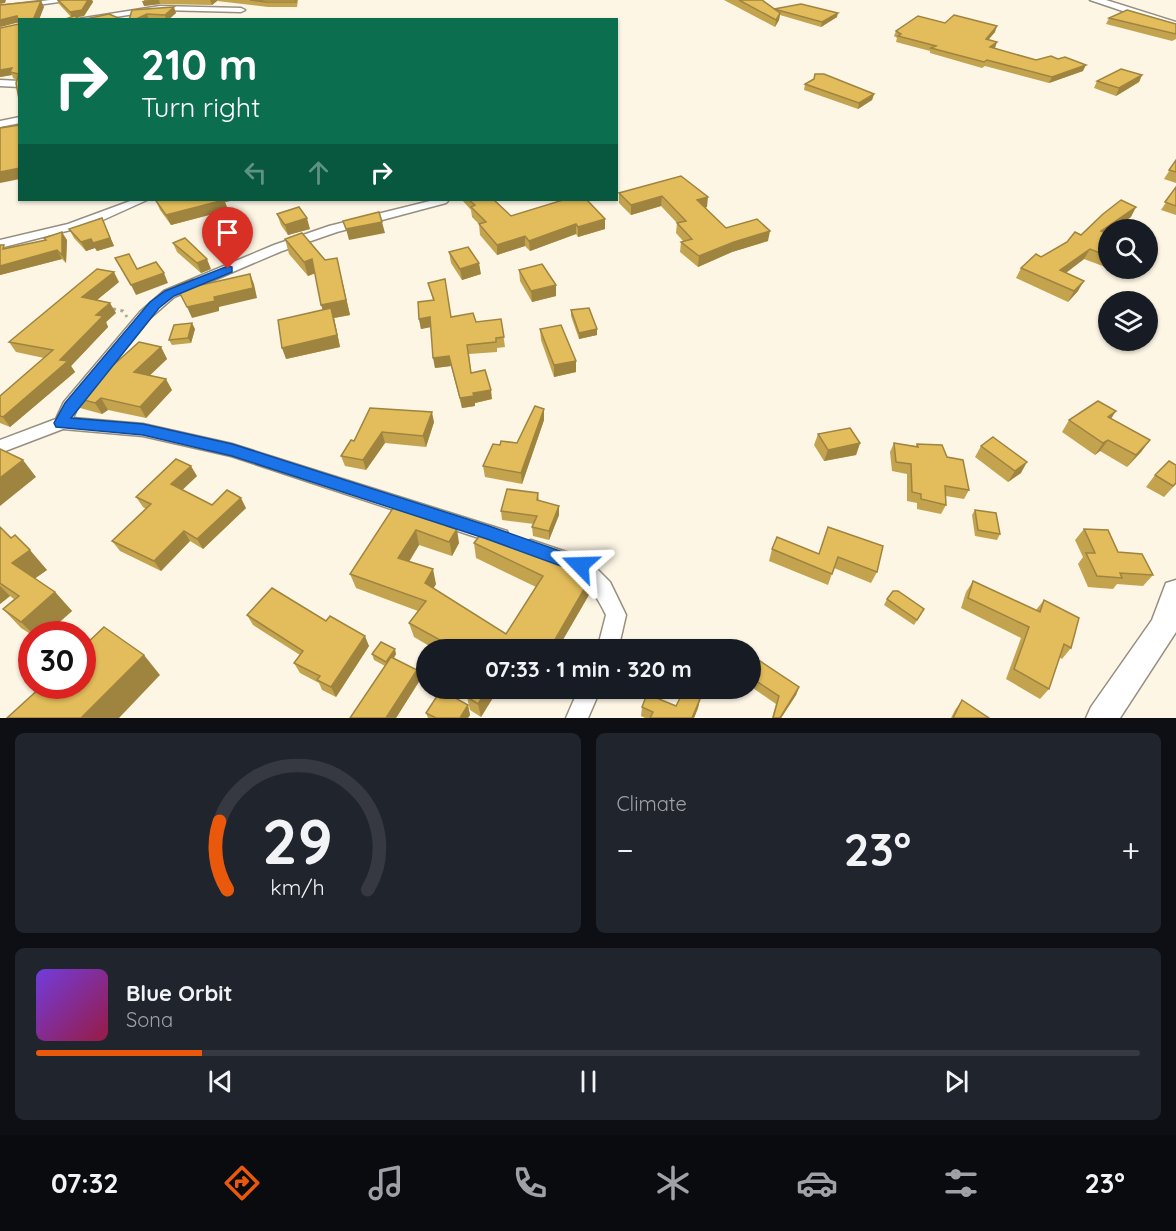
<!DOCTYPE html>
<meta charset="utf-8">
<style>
:root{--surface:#171b24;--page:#20242c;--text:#f1f3f6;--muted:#9ea1a6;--line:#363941;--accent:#ea580c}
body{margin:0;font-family:Quicksand,sans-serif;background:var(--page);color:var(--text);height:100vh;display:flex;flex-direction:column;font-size:22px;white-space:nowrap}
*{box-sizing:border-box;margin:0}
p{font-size:20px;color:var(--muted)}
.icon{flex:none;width:33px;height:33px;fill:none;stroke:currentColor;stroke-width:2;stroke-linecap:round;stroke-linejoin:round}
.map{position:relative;height:718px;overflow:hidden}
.panel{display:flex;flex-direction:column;gap:15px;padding:15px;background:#0d0f14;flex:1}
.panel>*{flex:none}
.top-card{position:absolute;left:18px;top:18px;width:600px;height:183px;border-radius:0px;box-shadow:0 2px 4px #0004;background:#0b6e4f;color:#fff;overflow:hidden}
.tools{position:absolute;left:1098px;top:219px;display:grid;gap:12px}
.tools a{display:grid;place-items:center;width:60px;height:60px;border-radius:50%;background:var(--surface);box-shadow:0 2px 4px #0004;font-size:30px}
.speed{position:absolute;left:18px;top:621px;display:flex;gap:12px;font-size:30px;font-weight:700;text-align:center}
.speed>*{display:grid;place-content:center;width:78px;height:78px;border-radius:50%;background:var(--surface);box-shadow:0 2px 4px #0004;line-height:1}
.speed .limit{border:9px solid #d22;background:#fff;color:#111}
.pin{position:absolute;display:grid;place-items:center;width:51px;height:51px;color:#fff;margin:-62px -26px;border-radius:50% 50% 50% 0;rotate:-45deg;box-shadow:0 0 6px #0007}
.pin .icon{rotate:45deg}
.me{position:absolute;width:66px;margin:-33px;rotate:292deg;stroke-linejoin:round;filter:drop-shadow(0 0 4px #0008)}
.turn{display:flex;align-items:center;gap:21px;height:126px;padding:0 24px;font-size:27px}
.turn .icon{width:78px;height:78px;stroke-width:2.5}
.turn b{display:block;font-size:42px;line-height:51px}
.lanes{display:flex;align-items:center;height:57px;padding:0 24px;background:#0003;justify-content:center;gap:30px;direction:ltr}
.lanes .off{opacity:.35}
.big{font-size:45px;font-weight:800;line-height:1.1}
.panel .tile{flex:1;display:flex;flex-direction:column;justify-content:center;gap:9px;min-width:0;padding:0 21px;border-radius:9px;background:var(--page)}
.panel .dial{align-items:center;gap:0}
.dial svg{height:156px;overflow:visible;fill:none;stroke:var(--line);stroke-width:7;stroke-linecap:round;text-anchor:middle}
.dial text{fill:var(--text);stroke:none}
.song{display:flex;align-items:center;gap:18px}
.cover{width:72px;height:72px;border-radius:9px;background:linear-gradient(135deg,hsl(260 70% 55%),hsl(340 70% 35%))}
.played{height:6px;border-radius:3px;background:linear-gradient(90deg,var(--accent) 15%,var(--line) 15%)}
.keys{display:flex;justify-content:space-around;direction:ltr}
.heat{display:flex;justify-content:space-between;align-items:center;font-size:33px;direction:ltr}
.panel .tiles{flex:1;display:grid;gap:15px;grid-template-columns:1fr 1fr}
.tile:last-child{grid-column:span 2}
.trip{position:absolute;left:416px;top:639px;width:345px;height:60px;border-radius:30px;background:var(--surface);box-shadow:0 2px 4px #0004;font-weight:800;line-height:60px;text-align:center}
.tabs{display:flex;height:96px;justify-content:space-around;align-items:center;background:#090b0e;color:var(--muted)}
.tabs .icon{width:42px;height:42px}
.tabs .selected{color:var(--accent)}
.tabs b{font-size:27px;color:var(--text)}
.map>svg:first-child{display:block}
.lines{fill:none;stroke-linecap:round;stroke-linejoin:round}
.street-casing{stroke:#968f80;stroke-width:3}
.secondary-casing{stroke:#968f80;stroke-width:3}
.path{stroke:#ada89b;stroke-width:3;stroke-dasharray:3 4.5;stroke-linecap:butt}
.street{fill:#fff;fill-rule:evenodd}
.secondary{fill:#fff;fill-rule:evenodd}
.wall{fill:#c3a34e}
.shaded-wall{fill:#9f8440}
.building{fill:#e3bd5b;stroke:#9f8440;stroke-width:1.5}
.route{fill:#1a73e8;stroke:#114b97;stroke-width:1.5}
</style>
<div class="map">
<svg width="1176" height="718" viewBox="0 0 1176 718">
<rect width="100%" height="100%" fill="#fdf6e5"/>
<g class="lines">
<!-- street casing -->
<g class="street-casing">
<g id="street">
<path d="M50 0H74L0 10V6Z"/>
<path d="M160 6 241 8 245 10 241 12 160 10 96 20H72Z"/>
<path d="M0 80 20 81V87L0 86Z"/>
<path d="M20 117V123L0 127V121Z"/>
<path d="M133 200H147L94 224 0 248V240L68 224Z"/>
<path d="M434 200 448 201 446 203 337 232 282 251 174 297 150 318 77 409 73 418 143 424 232 444 507 531 509 537 507 543 500 545 231 456 143 436 63 429 0 453V440L56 419 64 402 140 312 164 291 274 245 329 226Z"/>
<path d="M531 540 587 559 610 582 626 615 618 650H597L606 615C585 571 567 569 524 554L522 548 524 542Z"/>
<path d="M579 688H601L588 718H566Z"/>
</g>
</g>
<!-- secondary casing -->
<g class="secondary-casing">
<g id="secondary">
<path d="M1090 0H1106L1176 22V29Z"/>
<path d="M1176 580V632L1120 718H1086L1091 707 1152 620 1166 583Z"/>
</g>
</g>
<!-- path -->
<path class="path" d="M113 309 123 311 127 317"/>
<!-- street -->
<use href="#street" class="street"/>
<!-- secondary -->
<use href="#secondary" class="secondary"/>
</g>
<!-- wall -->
<g class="wall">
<path d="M57 0H92L93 2 84 16 78 17 79 20 71 17 59 4Z"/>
<path d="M144 0H298L297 7H268L217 1 212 5 160 4 144 6Z"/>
<path d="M724 0H762L774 9 837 17 821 27 780 15 779 20 775 27Z"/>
<path d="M41 1 44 7 20 20V100L17 80 13 78 12 75 0 77 19 24 18 22 0 27Z"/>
<path d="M132 10 176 13 168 20H129Z"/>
<path d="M1109 18 1176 24V39L1172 41 1106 24Z"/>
<path d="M945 23 995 32 988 40 995 48 1036 60 1083 71 1049 83 985 66 982 68 930 53V51L896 42 897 38 894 36 896 31Z"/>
<path d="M1142 75 1139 82 1116 96 1094 88 1097 81Z"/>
<path d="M805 84 874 94 872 100 858 109 804 90Z"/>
<path d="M1176 160V183L1164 179Z"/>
<path d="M681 176 707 207 705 208 726 228 768 241 732 252 698 267 680 252 681 242 683 241 676 233 677 223 661 206 631 215 619 203V193Z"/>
<path d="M1176 187V215L1161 210Z"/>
<path d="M159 200H229L230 201 225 202 228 210 171 225 160 210 156 201Z"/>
<path d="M462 200H494L511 216 605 219V229L578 237 576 234 530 251 525 246 497 255 480 235 479 224 472 217 471 210Z"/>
<path d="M277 214 310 229 288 235 281 225Z"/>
<path d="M1131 217 1108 230V232L1107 233 1108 234V268L1084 259 1066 273 1078 291 1068 302 1016 278 1021 268 1081 235Z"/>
<path d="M102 218 114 246 97 251 95 248 86 251 74 238 69 229Z"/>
<path d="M44 238 67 240 66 263 62 259 0 275V245L6 248 46 240Z"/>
<path d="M285 239 325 260 340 272 350 315 334 318 340 347 286 359 323 310 315 273 308 276 289 254Z"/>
<path d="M173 243 211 269 201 273 177 252Z"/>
<path d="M449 252 481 274 462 280 451 263Z"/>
<path d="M1109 268H1140L1134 278Z"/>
<path d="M519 270 556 285V296L532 302 520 281Z"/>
<path d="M119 282 97 300 116 313 106 322 108 327 71 366 75 372 10 427 0 423V396L44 358 16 352 9 342Z"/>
<path d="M428 283 451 317 476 322 501 319 505 347 497 348V352L469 354 471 373 492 399 475 403V406L462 408 451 366 435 368 431 327 421 329 419 319 433 300Z"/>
<path d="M571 310 597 329V335L579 339 571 316Z"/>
<path d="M195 329 191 343 172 345 169 340Z"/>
<path d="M540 329 576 361V372L554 377 541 340Z"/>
<path d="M161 347 167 359 149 375 172 390 146 418 108 410 102 414 80 408 73 397 99 378Z"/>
<path d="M370 408 434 422 426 447 385 443 366 470 345 466 341 456 354 441Z"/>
<path d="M544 409V420L522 484 485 477 483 466 500 445 517 443Z"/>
<path d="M1111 419 1150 440 1141 452 1127 467 1100 451 1095 455 1062 432 1069 420Z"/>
<path d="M818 434 860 443 856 455 824 461 814 445Z"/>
<path d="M894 443 916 446 917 444 947 457 969 490 964 499 946 496V505L941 514 917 509V503L907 501V474L892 471 890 452Z"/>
<path d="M981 446 1021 473 1008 482 975 457Z"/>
<path d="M1155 475 1176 484 1164 497 1146 487Z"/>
<path d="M197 476 182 490 212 505 246 508 203 549 190 541 161 571 120 551 112 541 146 509 143 507 136 497Z"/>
<path d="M538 493 539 501 559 506V515L549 540 533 536 532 527 534 524 502 520 501 511Z"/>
<path d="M397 502 459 543 452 556 419 545 409 561 436 584 433 589 506 634 536 587 476 558 474 543 582 576 590 579V593L557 650H436L414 637 409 623 418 611 356 588 350 574Z"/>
<path d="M975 510 1000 534 997 540 975 536 972 515Z"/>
<path d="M0 527 47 570 35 578 55 592 72 611 46 634 32 635 21 628 3 609 14 599 10 596 0 604Z"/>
<path d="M828 527 877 572 871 583 834 568 828 585 769 561 772 549 819 554Z"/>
<path d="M1084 529 1118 552 1153 575 1143 586 1117 584 1113 589 1088 587 1078 564 1083 557 1075 540Z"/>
<path d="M973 581 1036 610 1044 600 1071 648 1062 659 1059 657 1049 689 1040 699 1006 679 1021 638 961 608 966 592Z"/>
<path d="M887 599 921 614 914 625 884 605Z"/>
<path d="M247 615 326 621 369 646 336 697 322 690 319 683 300 673 294 663 300 655 253 625Z"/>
<path d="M372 654H396L394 658 417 670 420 680 396 718H350L385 666 374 660Z"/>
<path d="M750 656 799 687 796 695 781 718H772L776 704 750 686Z"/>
<path d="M473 688H499L481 717 470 710 467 697Z"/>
<path d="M700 699 698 708 694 718H645L641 716 642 707 676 706Z"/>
<path d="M962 700 989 718H951L955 710Z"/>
<path d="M468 705 470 715 468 718H428L426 713Z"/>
</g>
<!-- shaded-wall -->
<g class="shaded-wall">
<path d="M0 0H6L5 3 0 4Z"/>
<path d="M88 0H92L93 2 84 16 78 17 79 20H75L72 18 70 12Z"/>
<path d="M150 0H159L160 4 144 6 142 1Z"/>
<path d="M210 0H217V1L212 5Z"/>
<path d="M41 1 44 7 39 20H33Z"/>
<path d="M174 7 176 13 168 20H166L165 15Z"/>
<path d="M780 13 779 20 775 27 776 20Z"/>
<path d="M838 13 837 17 821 27 822 22Z"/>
<path d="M147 14 149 20H134Z"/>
<path d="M17 16 20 22 0 27V20Z"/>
<path d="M997 26 995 32 984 45 986 39Z"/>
<path d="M997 42 995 48 990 47Z"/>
<path d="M1086 65 1083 71 1049 83 1052 77Z"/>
<path d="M12 68 10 72 12 75 0 77V70Z"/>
<path d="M1142 75 1139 82 1116 96 1119 88Z"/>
<path d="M874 94 872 100 858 109 859 103Z"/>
<path d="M20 168V179L0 183V172Z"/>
<path d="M662 196 661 206 631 215V205Z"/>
<path d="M708 197 707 207 696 210 697 200Z"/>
<path d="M223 200H229L230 201 225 202 228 210 171 225 166 215Z"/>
<path d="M1136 207 1131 217 1112 230H1108V232L1096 241 1101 231Z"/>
<path d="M102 218 114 246 97 251 95 248 86 251 81 242Z"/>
<path d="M307 218 310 229 288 235 285 225Z"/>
<path d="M605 219V229L578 237V227Z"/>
<path d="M382 222 385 233 349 240 346 229Z"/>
<path d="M231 223 240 252 225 256 221 245Z"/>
<path d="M576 224V234L530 251 529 241Z"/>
<path d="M770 231 768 241 732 252 698 267 699 256 734 242Z"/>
<path d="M62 232 67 240 66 263 62 255Z"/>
<path d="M525 236V246L497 255V245Z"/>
<path d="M1090 249 1084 259 1055 281 1060 270Z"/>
<path d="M57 250 62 259 0 275V266Z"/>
<path d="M337 258 350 315 334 318 340 347 286 359 282 348 326 320 321 305Z"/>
<path d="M207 259 211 269 201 273 197 263Z"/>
<path d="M312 259 316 273 308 276 304 262Z"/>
<path d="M479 263 481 274 462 280 460 269Z"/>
<path d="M114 272 119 282 87 308 82 297Z"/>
<path d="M164 273 168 283 136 295 131 285Z"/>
<path d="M250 274 254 284 257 298 219 307V311L192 318 187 307 214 297Z"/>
<path d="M1084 281 1078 291 1068 302 1074 291Z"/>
<path d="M556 285V296L532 302 531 291Z"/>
<path d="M110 303 116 313 106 322 108 327 71 366 75 372 10 427 3 417 60 360 96 315Z"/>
<path d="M430 317 431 327 421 329 419 319Z"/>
<path d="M192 323 195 329 191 343 188 338Z"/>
<path d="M597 329V335L579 339V333Z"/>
<path d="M161 347 167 359 141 384 134 372Z"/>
<path d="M449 356 451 366 435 368 433 358Z"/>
<path d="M576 361V372L554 377V365Z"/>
<path d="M166 379 172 390 146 418 140 407Z"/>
<path d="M491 390 492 399 475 403V406L462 408 460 398 473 393Z"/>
<path d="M101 398 108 410 102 414 95 403Z"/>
<path d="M544 409V420L522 484 521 473Z"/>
<path d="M1116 411 1109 422 1108 417Z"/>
<path d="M432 412 434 422 426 447 423 436Z"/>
<path d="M382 432 385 443 366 470 363 460Z"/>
<path d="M1108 440 1100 451 1095 455 1103 443Z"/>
<path d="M1150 440 1141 452 1127 467 1136 455Z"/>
<path d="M860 443 856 455 824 461 828 450Z"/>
<path d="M23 460 36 477 0 506V478Z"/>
<path d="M1027 462 1021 473 1008 482 1015 471Z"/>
<path d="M191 466 197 476 177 495 171 484Z"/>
<path d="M241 498 246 508 203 549 197 539Z"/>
<path d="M559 506V515L549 540V531Z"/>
<path d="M451 520 454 534 457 529 459 543 452 556 447 526Z"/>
<path d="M416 530 419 545 403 572 398 558Z"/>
<path d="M184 531 190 541 161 571 154 561Z"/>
<path d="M30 550 47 570 30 582 12 563Z"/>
<path d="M433 569 436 584 428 598 425 583Z"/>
<path d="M590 579V593L557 650H549Z"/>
<path d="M0 586 10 596 0 604Z"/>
<path d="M55 592 72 611 46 634H33L21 622Z"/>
<path d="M365 636 369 646 336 697 331 687Z"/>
<path d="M451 642 453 650H450L449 645Z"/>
<path d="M395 649 396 654 388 667 386 662Z"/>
<path d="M144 655 160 675 119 718H81Z"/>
<path d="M417 670 420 680 396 718H386Z"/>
<path d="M799 687 796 695 781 718H780Z"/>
<path d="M488 688H499L481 717 478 704Z"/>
<path d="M700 699 698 708 694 718H692Z"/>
<path d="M468 705 470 715 468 718H460Z"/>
</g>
<!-- building -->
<g class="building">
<path d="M58 0H88L82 10 70 12Z"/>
<path d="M250 0H296V2H266Z"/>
<path d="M739 0H762L780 13 776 20Z"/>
<path d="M41 1 33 20H20L19 99 16 83 19 74 10 72 12 68 0 70V28L19 24 17 16 0 20V5Z"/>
<path d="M801 4 838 13 822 22 774 9Z"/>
<path d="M174 7 165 15 147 14 134 20H129L132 10Z"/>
<path d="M1127 10 1176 24V34L1109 18Z"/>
<path d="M109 14 123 20H81Z"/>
<path d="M954 15 997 26 986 39 997 42 990 47 1036 60 1051 56 1058 59 1065 57 1086 65 1052 77 987 60 984 62 931 48 936 46 898 36 901 34 896 31 918 16 945 23Z"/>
<path d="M74 16H77L75 20H63Z"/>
<path d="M1121 69 1142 75 1119 88 1097 81Z"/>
<path d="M815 74H824L874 94 859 103 805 84 814 79Z"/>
<path d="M20 125V168L0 172V128Z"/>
<path d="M1176 160V172L1169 170Z"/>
<path d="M681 176 708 197 697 200 726 228 757 219 770 231 734 242 699 256 681 242 692 239 677 223 686 221 662 196 631 205 619 193Z"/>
<path d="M1176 187V206L1165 202Z"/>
<path d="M159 200H224L166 215 156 201Z"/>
<path d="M469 200H494L511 216 563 200H587L605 219 578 227 576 224 529 241 525 236 497 245 479 224 486 222 471 207 475 205Z"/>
<path d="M1121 200 1136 207 1101 231 1108 234V256L1090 249 1060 270 1084 281 1074 291 1021 268 1036 254 1041 257 1067 242 1075 232 1081 235 1103 214Z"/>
<path d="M299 207 307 218 285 225 277 214Z"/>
<path d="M379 212 382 222 346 229 343 221Z"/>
<path d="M102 218 110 238 93 243 91 239 81 242 69 229Z"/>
<path d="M231 223 236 241 221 245 216 226Z"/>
<path d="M62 232V255L57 250 0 266V245H4L3 249 46 240 44 238Z"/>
<path d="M302 233 325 260 337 258 346 300 321 305 312 259 304 262 285 239Z"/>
<path d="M185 238 207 259 197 263 173 243Z"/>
<path d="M468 247 479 263 460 269 449 252Z"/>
<path d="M1148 247 1152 249 1148 256Z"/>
<path d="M129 254 137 269 156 262 164 273 131 285 115 258Z"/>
<path d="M542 264 556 285 531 291 519 270Z"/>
<path d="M97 269 114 272 82 297 110 303 96 315 103 316 60 360 68 361 3 417 0 416V396L53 350 9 342Z"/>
<path d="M250 274 253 288 214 297 215 301 187 307 176 286 193 279 197 286Z"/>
<path d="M445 279 451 317 473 313 476 322 501 319 504 337 496 338V342L467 345 471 373 485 370 491 390 473 393 474 396 460 398 449 356 433 358 430 317 419 319 418 302 434 300 428 283Z"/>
<path d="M331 308 337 335 282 348 278 320Z"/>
<path d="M589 308 597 329 579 333 571 310Z"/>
<path d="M192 323 188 338 169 340 174 325Z"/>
<path d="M561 325 576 361 554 365 540 329Z"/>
<path d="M139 342 161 347 134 372 166 379 140 407 101 398 95 403 73 397 91 376 99 378Z"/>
<path d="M1098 401 1116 411 1108 417 1150 440 1136 455 1108 440 1103 443 1069 420Z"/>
<path d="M535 406 544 409 521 473 483 466 493 444 500 445 501 441 517 443Z"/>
<path d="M370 408 432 412 423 436 382 432 363 460 341 456 351 440 354 441Z"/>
<path d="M850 428 860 443 828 450 818 434Z"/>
<path d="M993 437 1027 462 1015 471 981 446Z"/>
<path d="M894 443 918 447 917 444 942 445 947 457 963 460 969 490 945 486 946 505 921 499V494L912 492 911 464 896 462Z"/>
<path d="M0 449 23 460 0 478Z"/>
<path d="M176 459 191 466 171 484 212 505 227 490 241 498 197 539 184 531 154 561 112 541 151 504 136 497Z"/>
<path d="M1169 461 1176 465V483L1173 486 1155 475Z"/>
<path d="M507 489 538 493 537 500 559 506 549 531 532 527 537 516 501 511Z"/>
<path d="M397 502 451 520 447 526 457 529 449 542 416 530 398 558 433 569 425 583 506 634 543 576 474 543 484 530 576 563 582 569 579 574 590 579 549 650H465L451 642 449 645 409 623 426 601 350 574Z"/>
<path d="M975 510 996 513 1000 534 978 530Z"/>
<path d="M0 527 11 538 15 535 30 550 12 563 55 592 21 622 3 609 19 596 0 583Z"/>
<path d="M828 527 883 546 877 572 838 557 832 574 772 549 777 537 819 554Z"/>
<path d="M1084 529 1108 530 1118 552 1142 554 1153 575 1120 573 1122 578 1097 576 1086 553H1095Z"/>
<path d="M973 581 1040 612 1044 600 1079 618 1071 648 1064 644 1049 689 1014 669 1029 627 968 598Z"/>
<path d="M272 588 326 621 330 616 365 636 331 687 317 680 320 676 294 663 303 651 247 615Z"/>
<path d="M893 591H898L924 609 917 620 887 599Z"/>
<path d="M104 627 144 655 81 718H7L42 686H82V648Z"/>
<path d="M381 642 395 649 386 662 372 654Z"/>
<path d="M730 645 738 650H728Z"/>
<path d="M750 656 760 661 799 687 780 718H773L779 696 750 677Z"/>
<path d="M391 657 417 670 386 718H350Z"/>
<path d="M473 688H488L478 704 467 697Z"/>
<path d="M441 690 468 705 460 718H436L426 713Z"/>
<path d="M684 690 700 699 692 718H650L653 712 642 707 647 694 676 706Z"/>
<path d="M962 700 989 718H953Z"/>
</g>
<!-- route -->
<path class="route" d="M228 266 232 267V272L174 296 159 308 71 418 143 424 232 444 489 526 580 558 586 560 589 565 586 571 580 573 487 539 232 456 143 435 56 427 54 423 65 403 150 302 165 291Z"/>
</svg>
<div class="tools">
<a><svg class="icon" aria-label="search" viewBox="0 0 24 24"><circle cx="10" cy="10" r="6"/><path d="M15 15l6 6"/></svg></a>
<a><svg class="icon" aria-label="layers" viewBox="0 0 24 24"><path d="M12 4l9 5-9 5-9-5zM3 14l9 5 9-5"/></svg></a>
</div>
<div class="speed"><div class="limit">30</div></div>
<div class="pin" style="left:228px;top:269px;background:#d93025"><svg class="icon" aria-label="arrive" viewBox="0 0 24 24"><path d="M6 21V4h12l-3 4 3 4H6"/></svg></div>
<svg class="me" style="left:580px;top:565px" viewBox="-20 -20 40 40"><path d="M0-17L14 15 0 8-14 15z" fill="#1a73e8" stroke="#fff" stroke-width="4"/></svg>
<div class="trip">07:33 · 1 min · 320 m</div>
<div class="top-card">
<div class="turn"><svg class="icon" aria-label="right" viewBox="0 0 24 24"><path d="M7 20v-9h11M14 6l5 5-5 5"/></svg><div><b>210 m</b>Turn right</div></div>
<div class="lanes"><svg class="icon off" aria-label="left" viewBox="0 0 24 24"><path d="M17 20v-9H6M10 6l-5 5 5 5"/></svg><svg class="icon off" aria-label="ahead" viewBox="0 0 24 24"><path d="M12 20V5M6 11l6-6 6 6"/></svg><svg class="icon" aria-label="right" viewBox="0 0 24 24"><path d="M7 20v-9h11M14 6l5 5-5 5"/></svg></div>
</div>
</div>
<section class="panel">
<div class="tiles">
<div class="tile dial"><svg viewBox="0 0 100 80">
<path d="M14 69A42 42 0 1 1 86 69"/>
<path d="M14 69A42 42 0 0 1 10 34" stroke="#ea580c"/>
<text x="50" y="56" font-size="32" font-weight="700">29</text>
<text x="50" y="72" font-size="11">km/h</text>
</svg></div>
<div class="tile"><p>Climate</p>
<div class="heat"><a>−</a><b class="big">23°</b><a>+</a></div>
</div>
<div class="tile">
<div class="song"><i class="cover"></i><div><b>Blue Orbit</b><p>Sona</p></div></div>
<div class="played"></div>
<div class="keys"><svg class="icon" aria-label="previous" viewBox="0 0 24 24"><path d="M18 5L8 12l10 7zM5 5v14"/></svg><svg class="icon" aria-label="pause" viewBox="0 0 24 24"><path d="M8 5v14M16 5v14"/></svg><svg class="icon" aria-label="next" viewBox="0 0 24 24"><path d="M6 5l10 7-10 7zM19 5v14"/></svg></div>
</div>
</div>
</section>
<nav class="tabs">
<b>07:32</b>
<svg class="icon selected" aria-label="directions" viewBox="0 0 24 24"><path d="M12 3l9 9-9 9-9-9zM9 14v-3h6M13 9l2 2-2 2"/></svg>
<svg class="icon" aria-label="music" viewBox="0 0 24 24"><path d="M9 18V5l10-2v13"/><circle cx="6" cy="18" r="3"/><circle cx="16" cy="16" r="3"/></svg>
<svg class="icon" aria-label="phone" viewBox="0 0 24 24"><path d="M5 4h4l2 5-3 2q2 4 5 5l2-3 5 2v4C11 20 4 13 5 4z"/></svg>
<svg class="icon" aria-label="climate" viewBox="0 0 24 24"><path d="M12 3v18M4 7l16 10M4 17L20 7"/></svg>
<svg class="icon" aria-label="car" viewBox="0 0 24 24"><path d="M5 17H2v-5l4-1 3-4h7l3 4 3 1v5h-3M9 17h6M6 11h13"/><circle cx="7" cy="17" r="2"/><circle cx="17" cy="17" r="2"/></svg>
<svg class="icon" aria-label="filters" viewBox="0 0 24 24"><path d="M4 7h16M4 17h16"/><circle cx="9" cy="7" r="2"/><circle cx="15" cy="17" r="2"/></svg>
<b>23°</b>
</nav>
